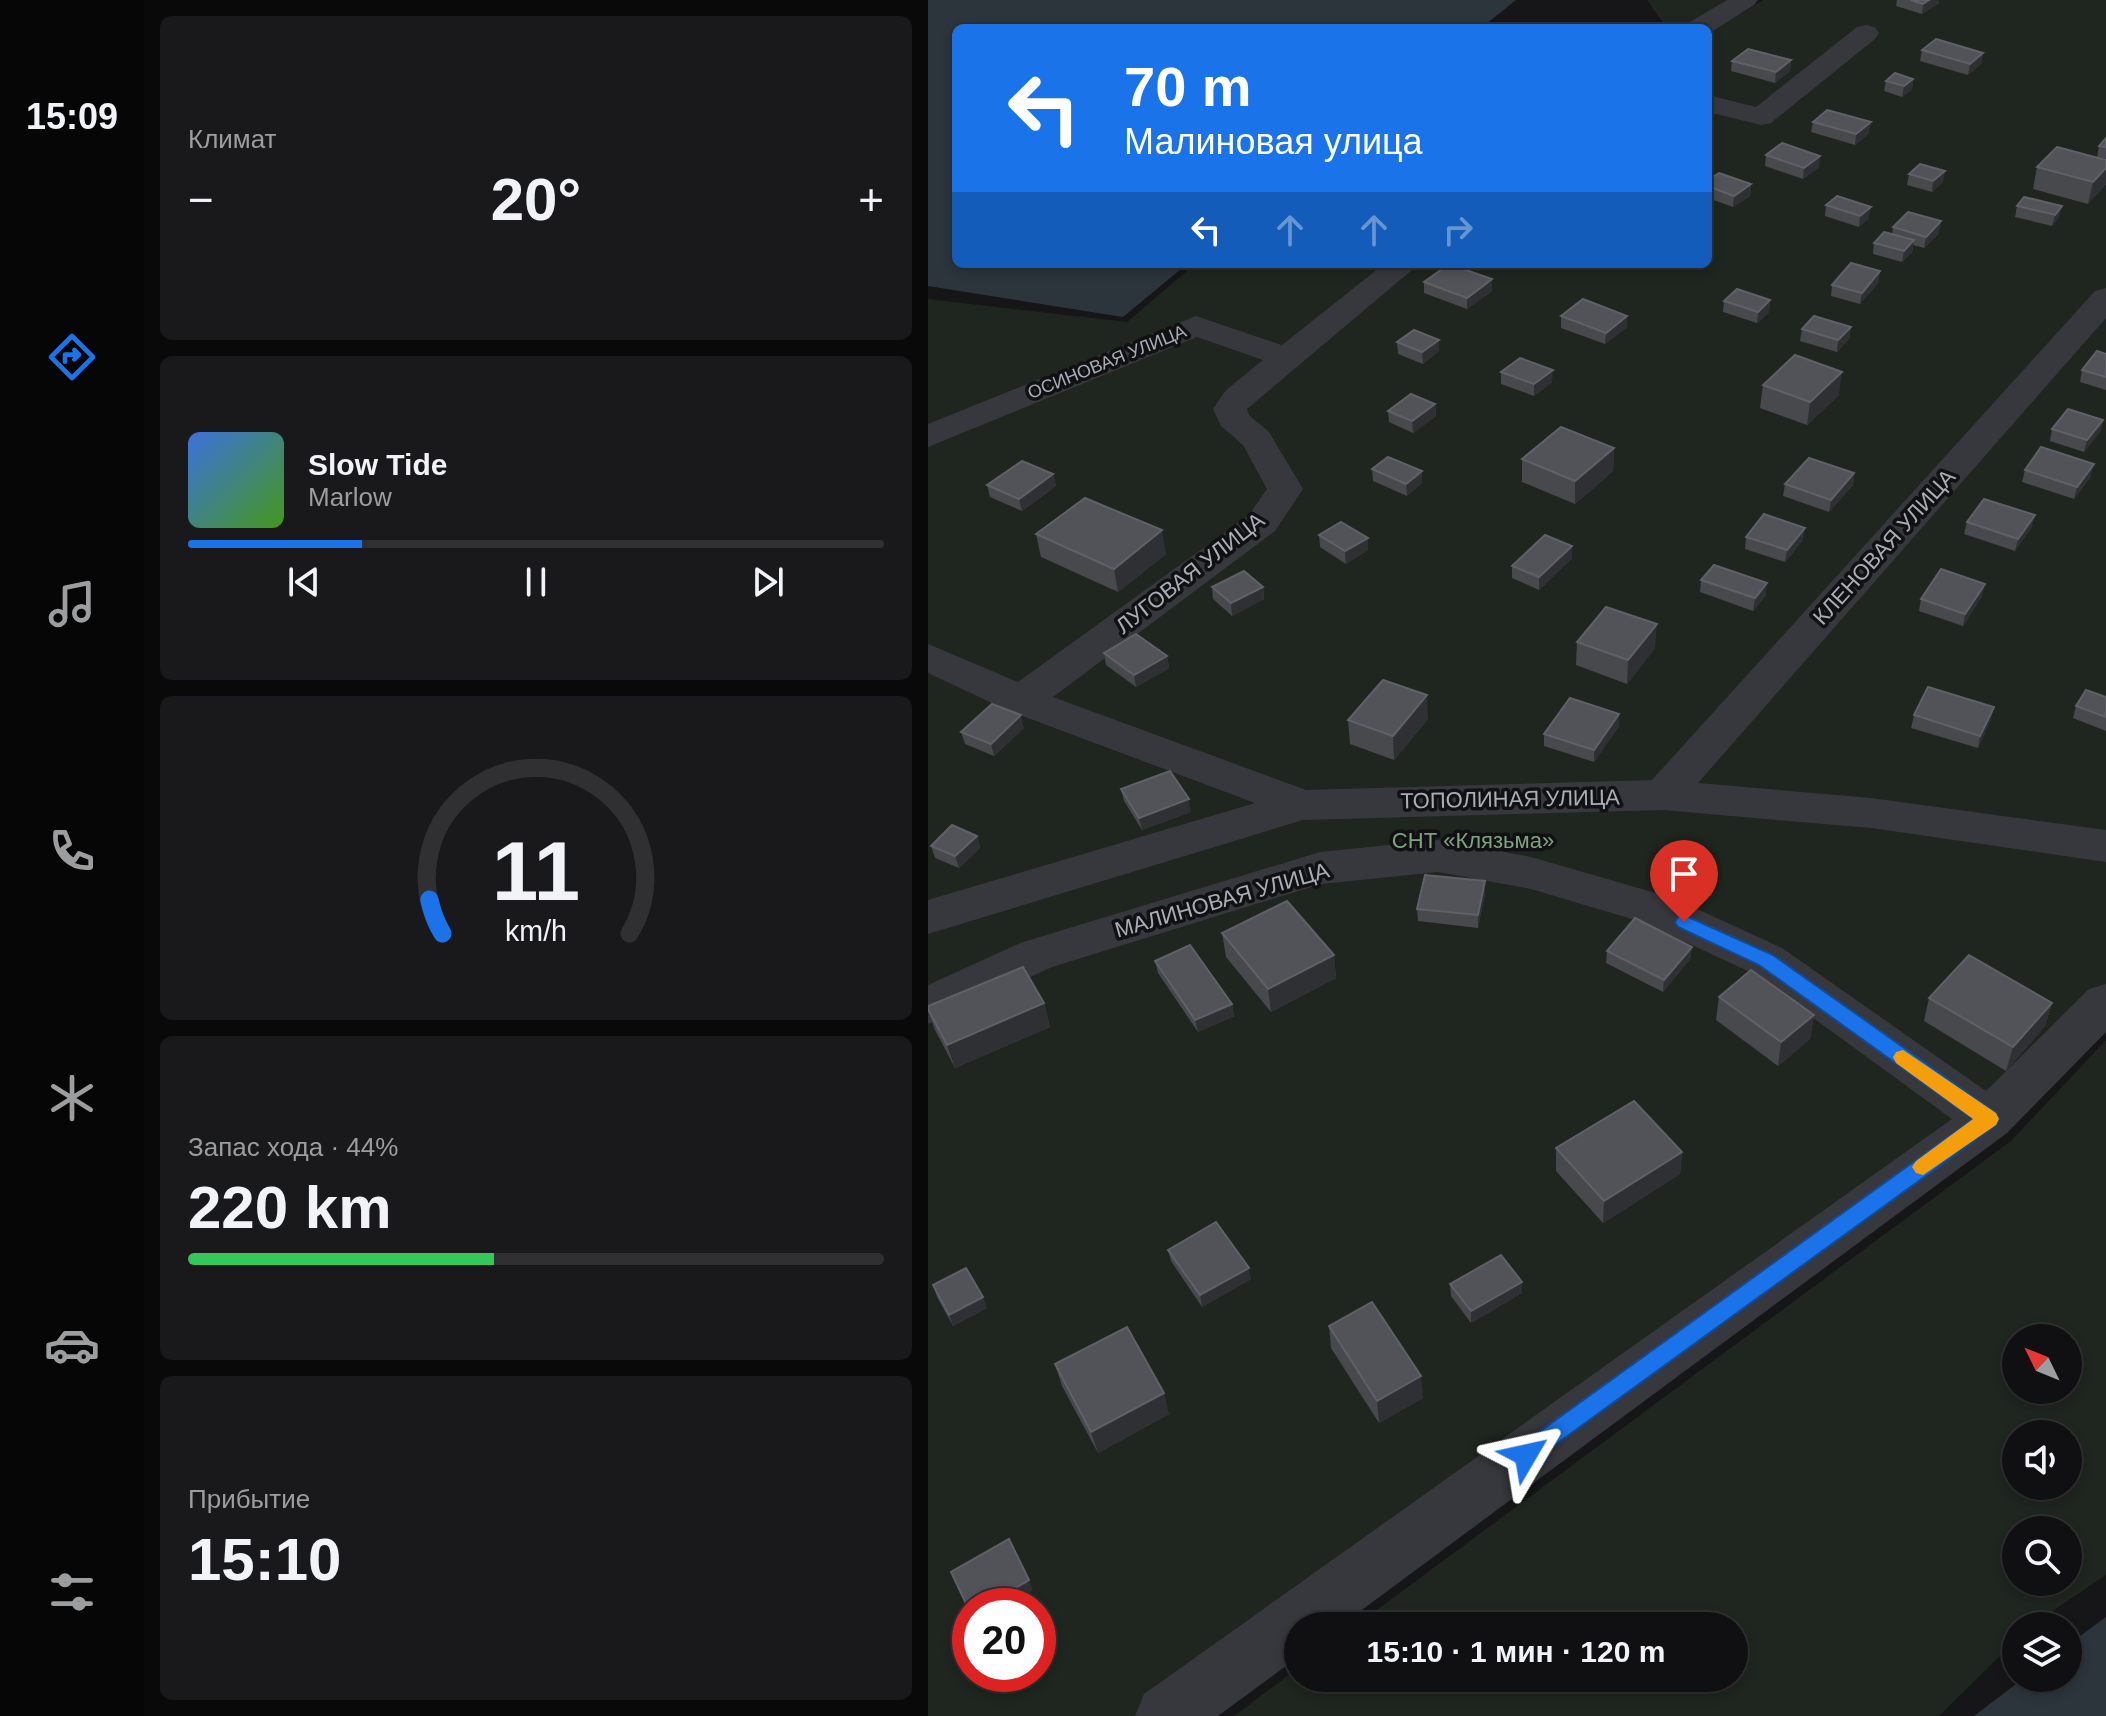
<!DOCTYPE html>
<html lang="ru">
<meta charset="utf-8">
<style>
:root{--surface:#101012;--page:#19191b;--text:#f1f3f6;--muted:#9c9d9f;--line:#303032;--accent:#1a73e8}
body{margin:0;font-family:Arial,sans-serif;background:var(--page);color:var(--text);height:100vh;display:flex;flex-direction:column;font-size:30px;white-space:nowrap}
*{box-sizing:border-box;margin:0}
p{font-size:26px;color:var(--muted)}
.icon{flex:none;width:44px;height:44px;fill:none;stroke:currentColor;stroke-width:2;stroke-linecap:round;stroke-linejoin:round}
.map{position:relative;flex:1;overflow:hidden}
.drawer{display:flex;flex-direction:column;gap:16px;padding:16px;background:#09090a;width:784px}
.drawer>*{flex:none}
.guide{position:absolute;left:24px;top:24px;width:760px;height:244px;border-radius:12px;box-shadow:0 4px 12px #0003,0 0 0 2px var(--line);background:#1a73e8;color:#fff;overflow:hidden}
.needle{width:52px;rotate:313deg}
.controls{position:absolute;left:1074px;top:1324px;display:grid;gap:16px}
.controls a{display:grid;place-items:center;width:80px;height:80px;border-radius:50%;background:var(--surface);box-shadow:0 4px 12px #0003,0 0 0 2px var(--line);font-size:40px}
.speed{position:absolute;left:24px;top:1588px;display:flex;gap:16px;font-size:40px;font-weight:700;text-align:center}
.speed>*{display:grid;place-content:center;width:104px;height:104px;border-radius:50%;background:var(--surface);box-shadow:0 4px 12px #0003,0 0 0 2px var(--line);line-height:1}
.speed .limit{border:12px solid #d22;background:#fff;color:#111}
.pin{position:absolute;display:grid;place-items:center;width:68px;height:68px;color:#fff;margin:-82px -34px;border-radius:50% 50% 50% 0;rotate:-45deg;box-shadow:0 0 8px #0007}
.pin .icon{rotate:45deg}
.me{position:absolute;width:88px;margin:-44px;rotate:54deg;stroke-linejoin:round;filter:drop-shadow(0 0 6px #0008)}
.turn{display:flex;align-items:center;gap:28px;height:168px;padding:0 40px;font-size:36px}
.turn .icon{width:104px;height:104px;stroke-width:2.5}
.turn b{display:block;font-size:56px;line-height:68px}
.lanes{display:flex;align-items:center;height:76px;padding:0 40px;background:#0003;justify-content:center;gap:40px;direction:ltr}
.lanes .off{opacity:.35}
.big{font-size:60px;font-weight:800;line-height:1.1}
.drawer .tile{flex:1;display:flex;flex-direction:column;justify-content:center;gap:12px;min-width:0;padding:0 28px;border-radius:12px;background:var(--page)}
.drawer .dial{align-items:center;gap:0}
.dial svg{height:208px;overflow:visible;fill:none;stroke:var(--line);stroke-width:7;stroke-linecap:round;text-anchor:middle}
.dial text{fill:var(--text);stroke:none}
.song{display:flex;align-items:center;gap:24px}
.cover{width:96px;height:96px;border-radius:12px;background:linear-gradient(135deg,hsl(220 70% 55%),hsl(100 70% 35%))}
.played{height:8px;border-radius:4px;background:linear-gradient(90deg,var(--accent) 25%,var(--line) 25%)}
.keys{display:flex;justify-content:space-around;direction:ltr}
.heat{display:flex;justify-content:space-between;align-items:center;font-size:44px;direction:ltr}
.charge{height:12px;border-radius:6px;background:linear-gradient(90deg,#34c759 44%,var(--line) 0)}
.trip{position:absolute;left:356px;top:1612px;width:464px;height:80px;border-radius:40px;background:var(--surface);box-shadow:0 4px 12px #0003,0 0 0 2px var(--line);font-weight:800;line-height:80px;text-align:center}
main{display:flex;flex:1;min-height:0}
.tabs{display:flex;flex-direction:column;width:144px;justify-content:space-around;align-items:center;background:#060607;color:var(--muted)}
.tabs .icon{width:56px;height:56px}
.tabs .on{color:var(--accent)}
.tabs b{font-size:36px;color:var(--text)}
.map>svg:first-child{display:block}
.green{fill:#1e261f;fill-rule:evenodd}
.water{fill:#2c353c}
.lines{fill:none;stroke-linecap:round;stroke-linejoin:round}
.minor{fill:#37383d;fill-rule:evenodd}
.wall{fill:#47494d}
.shaded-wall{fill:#2f3033}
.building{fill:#525359;stroke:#5f6168;stroke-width:2}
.route{fill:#1a73e8;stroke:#114b97;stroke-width:2}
.slow{fill:#f59e0b}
.labels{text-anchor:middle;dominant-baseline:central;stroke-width:7;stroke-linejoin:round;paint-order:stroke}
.far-street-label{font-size:18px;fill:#a8adb8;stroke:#111113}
.street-label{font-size:22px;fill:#a8adb8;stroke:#111113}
.park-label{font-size:22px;fill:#7fa381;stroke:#111113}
</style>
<main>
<nav class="tabs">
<b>15:09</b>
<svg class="icon on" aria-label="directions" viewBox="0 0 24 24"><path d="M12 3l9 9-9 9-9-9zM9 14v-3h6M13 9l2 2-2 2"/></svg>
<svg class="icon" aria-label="music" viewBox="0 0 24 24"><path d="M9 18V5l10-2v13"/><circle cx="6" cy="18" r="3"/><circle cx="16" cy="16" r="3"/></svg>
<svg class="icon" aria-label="phone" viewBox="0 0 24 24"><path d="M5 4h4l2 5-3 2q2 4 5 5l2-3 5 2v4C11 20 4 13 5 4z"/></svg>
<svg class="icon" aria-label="climate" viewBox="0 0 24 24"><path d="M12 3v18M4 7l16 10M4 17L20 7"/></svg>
<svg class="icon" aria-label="car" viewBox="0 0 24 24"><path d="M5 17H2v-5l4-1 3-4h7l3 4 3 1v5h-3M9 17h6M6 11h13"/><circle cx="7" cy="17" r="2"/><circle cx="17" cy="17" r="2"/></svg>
<svg class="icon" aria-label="filters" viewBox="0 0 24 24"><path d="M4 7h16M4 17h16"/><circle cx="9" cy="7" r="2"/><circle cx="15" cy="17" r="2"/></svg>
</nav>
<section class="drawer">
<div class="tile"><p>Климат</p>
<div class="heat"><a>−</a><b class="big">20°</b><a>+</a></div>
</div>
<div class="tile">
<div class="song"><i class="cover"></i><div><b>Slow Tide</b><p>Marlow</p></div></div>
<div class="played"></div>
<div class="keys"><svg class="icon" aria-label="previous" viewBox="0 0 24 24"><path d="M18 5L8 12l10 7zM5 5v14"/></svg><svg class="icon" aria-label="pause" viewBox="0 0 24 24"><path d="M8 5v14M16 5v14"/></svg><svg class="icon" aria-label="next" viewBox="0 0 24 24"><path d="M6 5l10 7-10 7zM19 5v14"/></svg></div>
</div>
<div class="tile dial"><svg viewBox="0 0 100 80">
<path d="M14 69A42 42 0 1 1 86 69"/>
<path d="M14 69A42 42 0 0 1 9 56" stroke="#1a73e8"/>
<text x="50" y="56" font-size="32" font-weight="700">11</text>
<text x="50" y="72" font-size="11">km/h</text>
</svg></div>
<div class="tile"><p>Запас хода · 44%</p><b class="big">220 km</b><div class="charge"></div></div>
<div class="tile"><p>Прибытие</p><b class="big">15:10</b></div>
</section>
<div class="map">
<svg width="1178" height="1716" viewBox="0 0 1178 1716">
<rect width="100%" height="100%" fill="#161618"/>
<!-- green -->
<g class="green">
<path d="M719 0H813L767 28H696L709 25 738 27Z"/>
<path d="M835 0H1178V1019L370 1626 273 1716H0V299L199 322 267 264H780V33ZM42 1606H110V1674H42Z"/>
<path d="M1178 1040V1575L1102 1626H1088V1640L1011 1716H306L370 1668V1678H806V1626H427L1084 1140ZM1088 1338H1140V1390H1088ZM1088 1434H1140V1486H1088ZM1088 1530H1140V1582H1088Z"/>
</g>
<!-- water -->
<g class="water">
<path d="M0 0H588L553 28H28V264H259L195 317 0 286Z"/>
<path d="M1178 1617V1716H1046L1096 1678H1140V1645Z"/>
</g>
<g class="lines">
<!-- minor -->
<g class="minor">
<path d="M799 0H830L826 5 780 34V28H758L762 22Z"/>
<path d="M938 25 947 27 951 33 947 39 843 123 833 125 780 112V95L828 107 929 27Z"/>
<path d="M456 264H491L319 409 321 415 341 432 375 489 347 531 125 697 378 790 724 780 1167 291 1178 288V318L770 783 943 798 1178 830V862L943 828 735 810 375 820 0 934V900L327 803 79 710 0 673V644L90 682 321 515 339 489 315 445 293 426 285 409 298 390 335 360 269 337 0 447V424L268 316 354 345Z"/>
<path d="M510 840 603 857 745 898 854 948 1058 1091 1161 989 1178 984V1032L1079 1133 412 1626H370V1657L290 1716H207L216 1694 1024 1119 822 972 714 922 603 889 510 872 393 884 124 967 0 1024V985L92 943 392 852Z"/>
</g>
</g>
<!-- wall -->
<g class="wall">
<path d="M969 0H1011V3L994 14 968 6Z"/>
<path d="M994 50 1054 63 1040 75 992 61Z"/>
<path d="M863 60 862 71 847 83 803 71 804 61Z"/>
<path d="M985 79 984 89 974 97 956 91 958 81Z"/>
<path d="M885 122 941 133 927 145 883 132Z"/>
<path d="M1178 138V159L1169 157 1171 146Z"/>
<path d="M838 155 891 167 875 179 837 166Z"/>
<path d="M1178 160V184L1160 204 1105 189 1109 167Z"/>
<path d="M981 174 1015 182 1004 192 979 185Z"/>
<path d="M780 180 823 184 822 196 805 207 780 198Z"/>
<path d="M898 205 941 218 931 227 897 216Z"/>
<path d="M1089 206 1131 217 1124 226 1087 217Z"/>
<path d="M965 227 1011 233 996 248 985 245 984 252 974 262 945 254 946 243 964 234Z"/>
<path d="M952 271 950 283 932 304 903 296 904 285Z"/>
<path d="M564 279V291L539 309 496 293V282Z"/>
<path d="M842 300 841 312 829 323 795 312 796 301Z"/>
<path d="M633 316 699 327 677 344 633 328Z"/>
<path d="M923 327 921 339 909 352 872 341 874 329Z"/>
<path d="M469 342 511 351 495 364 470 354Z"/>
<path d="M1178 354V390L1152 382 1154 370Z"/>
<path d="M573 372 624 382 606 396 573 384Z"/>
<path d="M835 385 911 395 879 425 832 408Z"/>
<path d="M507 404 508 416 485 433 461 422 460 411Z"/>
<path d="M1175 420 1172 432 1156 452 1122 441 1124 429Z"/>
<path d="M686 448 685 471 647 504 594 482V459Z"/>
<path d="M444 469 494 471V483L479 496 445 481Z"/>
<path d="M1097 470 1163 476 1146 499 1094 482Z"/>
<path d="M926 473 925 485 901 512 855 496 857 484Z"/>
<path d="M125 474 128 486 94 511 62 497 59 485Z"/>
<path d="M1039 522 1104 527 1087 551 1036 534Z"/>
<path d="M108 534 238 554 190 592 113 557Z"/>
<path d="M391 535 440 550 418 564 392 547Z"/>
<path d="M818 537 875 540 857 562 817 549Z"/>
<path d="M644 546V558L611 590 584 578V566Z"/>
<path d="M773 580 838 595 825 611 772 592Z"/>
<path d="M284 587H335L336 599 304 616 285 599Z"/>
<path d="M1054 596 1035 626 991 611 993 599Z"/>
<path d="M649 642 727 648 699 684 648 665Z"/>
<path d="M176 653 239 656 241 668 208 687 178 665Z"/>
<path d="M1178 697V731L1145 718 1148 706Z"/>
<path d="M691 714V726L666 762 616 746V734Z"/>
<path d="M986 715 1063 719 1050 748 983 728Z"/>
<path d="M500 719 466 760 422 744 420 720Z"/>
<path d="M96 728 66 756 37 744 33 732Z"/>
<path d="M193 789 263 812 214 830 196 801Z"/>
<path d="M49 836 52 848 31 868 7 858 3 846Z"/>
<path d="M557 893 550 928 490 921 489 909Z"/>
<path d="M294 933 406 955 408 978 343 1012 298 957Z"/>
<path d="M764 947 762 959 735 992 678 963 679 951Z"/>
<path d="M227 961 304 1004 306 1016 270 1032 230 973Z"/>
<path d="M791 997 886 1015 882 1039 850 1066 788 1020Z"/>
<path d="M1001 998 1124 1003 1117 1026 1078 1071 996 1021Z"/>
<path d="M116 1003 122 1027 27 1068 7 1030 0 1010Z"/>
<path d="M628 1148 754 1152 752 1174 675 1223 628 1171Z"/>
<path d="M240 1250 323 1279 274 1307 243 1261Z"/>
<path d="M594 1282V1293L543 1323 523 1296 522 1284Z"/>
<path d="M5 1285 59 1308 25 1326 9 1297Z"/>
<path d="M401 1326 495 1398 451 1423 403 1348Z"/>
<path d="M127 1364 241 1414 170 1453 134 1386Z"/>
</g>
<!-- shaded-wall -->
<g class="shaded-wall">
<path d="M1001 0H1011V3L994 14 995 4Z"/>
<path d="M1055 53 1054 63 1040 75 1042 64Z"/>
<path d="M863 60 862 71 847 83 848 72Z"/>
<path d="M985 79 984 89 974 97 976 86Z"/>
<path d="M943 122 941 133 927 145 928 134Z"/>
<path d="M892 156 891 167 875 179 876 168Z"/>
<path d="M1178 168V184L1160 204 1165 182Z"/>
<path d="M1017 171 1015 182 1004 192 1005 181Z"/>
<path d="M823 184 822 196 805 207 806 196Z"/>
<path d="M1134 206 1131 217 1124 226 1127 215Z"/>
<path d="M943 207 941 218 931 227 932 216Z"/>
<path d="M1013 221 1011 233 996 248 998 237Z"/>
<path d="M986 240 984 252 974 262 976 251Z"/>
<path d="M952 271 950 283 932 304 934 293Z"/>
<path d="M564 279V291L539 309V298Z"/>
<path d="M842 300 841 312 829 323 830 312Z"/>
<path d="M699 316V327L677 344 678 333Z"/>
<path d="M923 327 921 339 909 352 910 340Z"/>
<path d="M511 340V351L495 364 494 352Z"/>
<path d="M625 370 624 382 606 396V384Z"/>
<path d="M914 372 911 395 879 425 882 402Z"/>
<path d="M507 404 508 416 485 433 484 421Z"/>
<path d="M1175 420 1172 432 1156 452 1159 440Z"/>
<path d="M686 448 685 471 647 504V481Z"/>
<path d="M1166 464 1163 476 1146 499 1149 487Z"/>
<path d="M494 471V483L479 496 478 484Z"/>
<path d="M926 473 925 485 901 512 903 500Z"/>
<path d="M125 474 128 486 94 511 91 499Z"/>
<path d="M1107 515 1104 527 1087 551 1090 539Z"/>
<path d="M877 528 875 540 857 562 859 550Z"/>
<path d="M234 530 238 554 190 592 186 569Z"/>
<path d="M440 538V550L418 564 417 551Z"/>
<path d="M644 546V558L611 590V577Z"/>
<path d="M839 583 838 595 825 611 827 598Z"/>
<path d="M1057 584 1054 596 1035 626 1037 614Z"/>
<path d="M335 587 336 599 304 616 303 603Z"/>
<path d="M729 624 727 648 699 684 700 660Z"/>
<path d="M239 656 241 668 208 687 206 675Z"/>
<path d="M499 695 500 719 466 760 465 736Z"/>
<path d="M1066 707 1063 719 1050 748 1052 736Z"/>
<path d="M691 714V726L666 762V750Z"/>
<path d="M93 715 96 728 66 756 63 744Z"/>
<path d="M261 799 263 812 214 830 211 818Z"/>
<path d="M49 836 52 848 31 868 27 856Z"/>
<path d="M557 881V893L550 928V915Z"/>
<path d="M764 947 762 959 735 992 736 980Z"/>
<path d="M406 955 408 978 343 1012 340 989Z"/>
<path d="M116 1003 122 1027 27 1068 19 1045Z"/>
<path d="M1124 1003 1117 1026 1078 1071 1085 1047Z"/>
<path d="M304 1004 306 1016 270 1032 267 1020Z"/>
<path d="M886 1015 882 1039 850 1066 853 1042Z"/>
<path d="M754 1152 752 1174 675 1223 676 1201Z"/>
<path d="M321 1268 323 1279 274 1307 272 1295Z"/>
<path d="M594 1282V1293L543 1323V1311Z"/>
<path d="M55 1297 59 1308 25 1326 21 1315Z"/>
<path d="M493 1376 495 1398 451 1423 449 1401Z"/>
<path d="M236 1393 241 1414 170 1453 163 1432Z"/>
<path d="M101 1580 105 1590 79 1606H57Z"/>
</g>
<!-- building -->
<g class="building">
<path d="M983 0H1001L995 4Z"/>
<path d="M1008 39 1055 53 1042 64 994 50Z"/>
<path d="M820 49 863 60 848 72 804 61Z"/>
<path d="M967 73 985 79 976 86 958 81Z"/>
<path d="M899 110 943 122 928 134 885 122Z"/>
<path d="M1178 138V147L1171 146Z"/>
<path d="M854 143 892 156 876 168 838 155Z"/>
<path d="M1129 147 1178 160V168L1165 182 1109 167Z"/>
<path d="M992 164 1017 171 1005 181 981 174Z"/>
<path d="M791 173 823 184 806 196 780 186V180Z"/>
<path d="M909 196 943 207 932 216 898 205Z"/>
<path d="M1096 197 1134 206 1127 215 1089 206Z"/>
<path d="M980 212 1013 221 998 237 965 227Z"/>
<path d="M956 232 986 240 976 251 946 243Z"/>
<path d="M923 263 952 271 934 293 904 285Z"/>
<path d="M521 264 564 279 539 298 496 282Z"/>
<path d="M809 289 842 300 830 312 796 301Z"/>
<path d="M655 299 699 316 678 333 633 316Z"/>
<path d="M886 316 923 327 910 340 874 329Z"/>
<path d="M486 330 511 340 494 352 469 342Z"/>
<path d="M1169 351 1178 354V377L1154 370Z"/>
<path d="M867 355 914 372 882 402 835 385Z"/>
<path d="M592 358 625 370 606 384 573 372Z"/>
<path d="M483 394 507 404 484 421 460 411Z"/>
<path d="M1140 409 1175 420 1159 440 1124 429Z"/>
<path d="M633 427 686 448 647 481 594 459Z"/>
<path d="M1113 447 1166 464 1149 487 1097 470Z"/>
<path d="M460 457 494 471 478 484 444 469Z"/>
<path d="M881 458 926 473 903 500 857 484Z"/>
<path d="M94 461 125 474 91 499 59 485Z"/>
<path d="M157 498 234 530 186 569 108 534Z"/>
<path d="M1056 499 1107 515 1090 539 1039 522Z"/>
<path d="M836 514 877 528 859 550 818 537Z"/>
<path d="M413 522 440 538 417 551 391 535Z"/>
<path d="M617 535 644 546 611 577 584 566Z"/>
<path d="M786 565 839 583 827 598 773 580Z"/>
<path d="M1013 569 1057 584 1037 614 993 599Z"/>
<path d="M316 571 335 587 303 603 284 587Z"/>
<path d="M678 607 729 624 700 660 649 642Z"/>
<path d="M208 634 239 656 206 675 176 653Z"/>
<path d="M455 680 499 695 465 736 420 720Z"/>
<path d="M1000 687 1066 707 1052 736 986 715Z"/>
<path d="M1158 690 1178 697V717L1148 706Z"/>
<path d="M642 698 691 714 666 750 616 734Z"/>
<path d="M64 704 93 715 63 744 33 732Z"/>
<path d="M242 771 261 799 211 818 193 789Z"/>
<path d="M24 825 49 836 27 856 3 846Z"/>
<path d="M497 875 557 881 550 915 489 909Z"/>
<path d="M359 901 406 955 340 989 294 933Z"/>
<path d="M707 918 764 947 736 980 679 951Z"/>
<path d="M262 945 304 1004 267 1020 227 961Z"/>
<path d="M1041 955 1124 1003 1085 1047 1001 998Z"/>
<path d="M95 967 116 1003 19 1045 0 1009V1006Z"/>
<path d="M823 970 886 1015 853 1042 791 997Z"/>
<path d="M706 1101 754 1152 676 1201 628 1148Z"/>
<path d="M288 1222 321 1268 272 1295 240 1250Z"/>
<path d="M573 1255 594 1282 543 1311 522 1284Z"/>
<path d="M38 1268 55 1297 21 1315 5 1285Z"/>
<path d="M444 1302 493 1376 449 1401 401 1326Z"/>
<path d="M199 1327 236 1393 163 1432 127 1364Z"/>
<path d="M81 1539 101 1580 57 1606H42V1612L23 1572Z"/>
</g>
<!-- route -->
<path class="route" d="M756 915 845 955 1068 1113 1071 1119 1068 1125 598 1466 590 1462 586 1455 590 1447 1045 1119 831 965 750 927 747 922 750 917Z"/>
<!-- slow -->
<path class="slow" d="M975 1050 1068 1113 1071 1119 1068 1125 995 1175 988 1173 984 1167 988 1161 1045 1119 968 1063 965 1057 968 1052Z"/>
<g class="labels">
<!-- far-street labels -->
<g class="far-street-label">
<text transform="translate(179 362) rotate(-22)">ОСИНОВАЯ УЛИЦА</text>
</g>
<!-- street labels -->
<g class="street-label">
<text transform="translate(956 547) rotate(-48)">КЛЕНОВАЯ УЛИЦА</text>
<text transform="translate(262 573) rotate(-38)">ЛУГОВАЯ УЛИЦА</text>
<text transform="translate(582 799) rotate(-1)">ТОПОЛИНАЯ УЛИЦА</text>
<text transform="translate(294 900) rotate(-16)">МАЛИНОВАЯ УЛИЦА</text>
</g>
<!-- park labels -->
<g class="park-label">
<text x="545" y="840">СНТ «Клязьма»</text>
</g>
</g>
</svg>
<div class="controls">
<a><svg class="needle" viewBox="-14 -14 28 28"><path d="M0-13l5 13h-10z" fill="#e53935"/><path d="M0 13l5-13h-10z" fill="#9c9d9f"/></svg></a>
<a><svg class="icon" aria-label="sound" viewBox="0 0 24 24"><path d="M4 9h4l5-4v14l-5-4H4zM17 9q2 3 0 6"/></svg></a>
<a><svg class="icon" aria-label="search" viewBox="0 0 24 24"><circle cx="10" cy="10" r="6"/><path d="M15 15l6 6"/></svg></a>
<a><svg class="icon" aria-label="layers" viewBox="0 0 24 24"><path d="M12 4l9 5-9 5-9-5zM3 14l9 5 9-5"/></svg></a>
</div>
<div class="speed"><div class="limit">20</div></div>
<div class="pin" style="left:756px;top:922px;background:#d93025"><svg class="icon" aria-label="arrive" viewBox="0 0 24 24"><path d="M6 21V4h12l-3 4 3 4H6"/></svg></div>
<svg class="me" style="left:598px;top:1455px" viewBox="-20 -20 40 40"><path d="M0-17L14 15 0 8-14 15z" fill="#1a73e8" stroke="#fff" stroke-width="4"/></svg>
<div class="trip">15:10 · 1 мин · 120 m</div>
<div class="guide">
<div class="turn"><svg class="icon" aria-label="left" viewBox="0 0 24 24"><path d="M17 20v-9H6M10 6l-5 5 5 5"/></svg><div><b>70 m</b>Малиновая улица</div></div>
<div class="lanes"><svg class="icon" aria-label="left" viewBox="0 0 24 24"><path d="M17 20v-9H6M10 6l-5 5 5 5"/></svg><svg class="icon off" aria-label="ahead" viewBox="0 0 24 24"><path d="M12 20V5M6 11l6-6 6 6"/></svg><svg class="icon off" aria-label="ahead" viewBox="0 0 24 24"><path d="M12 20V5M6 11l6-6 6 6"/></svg><svg class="icon off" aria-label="right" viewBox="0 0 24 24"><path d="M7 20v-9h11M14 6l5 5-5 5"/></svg></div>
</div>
</div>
</main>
